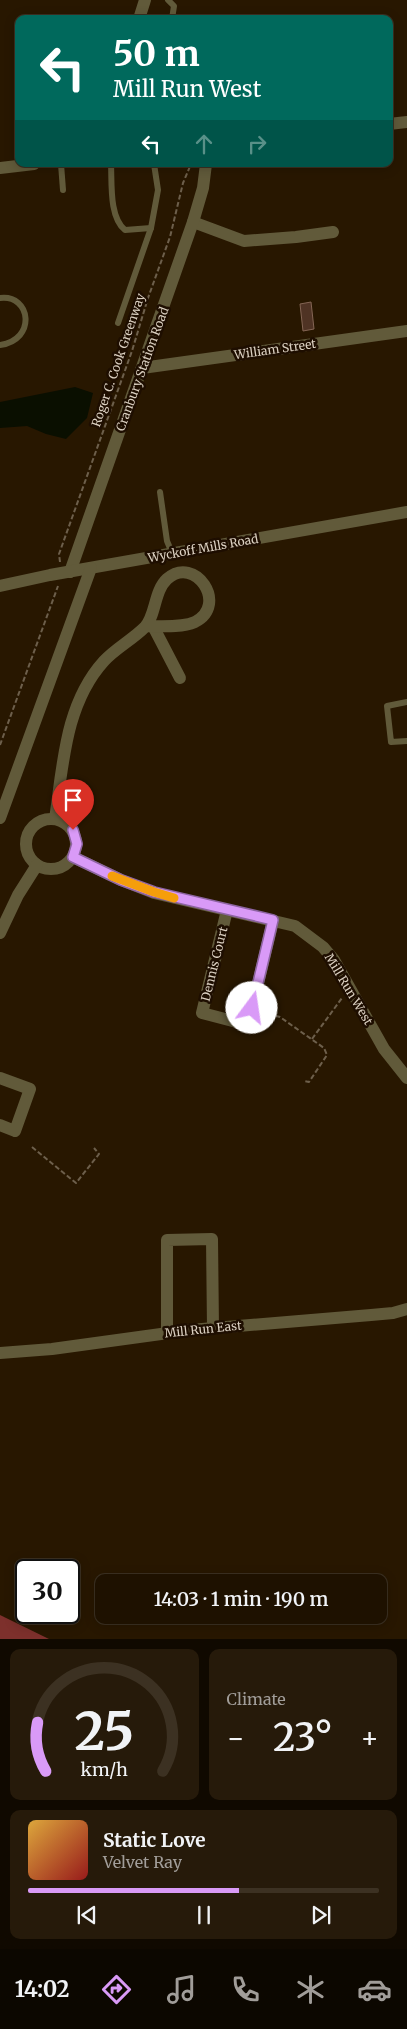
<!DOCTYPE html>
<meta charset="utf-8">
<style>
:root{--surface:#1e1100;--page:#261a0a;--text:#f1f3f6;--muted:#a19d99;--line:#3c3122;--accent:#d99af7}
body{margin:0;font-family:Merriweather,serif;background:var(--page);color:var(--text);height:100vh;display:flex;flex-direction:column;font-size:19px;white-space:nowrap}
*{box-sizing:border-box;margin:0}
p{font-size:16px;color:var(--muted)}
.icon{flex:none;width:28px;height:28px;fill:none;stroke:currentColor;stroke-width:2;stroke-linecap:round;stroke-linejoin:round}
.map{position:relative;height:1639px;overflow:hidden}
.details{display:flex;flex-direction:column;gap:10px;padding:10px;background:#100900;flex:1}
.details>*{flex:none}
.guide{position:absolute;left:15px;top:15px;width:378px;height:152px;border-radius:10px;box-shadow:0 2px 12px #0003,0 0 0 1px var(--line);background:#00695c;color:#fff;overflow:hidden}
.speed{position:absolute;left:15px;top:1559px;display:flex;gap:10px;font-size:25px;font-weight:700;text-align:center}
.speed>*{display:grid;place-content:center;width:65px;height:65px;border-radius:50%;background:var(--surface);box-shadow:0 2px 12px #0003,0 0 0 1px var(--line);line-height:1}
.speed .limit{border:2px solid #111;border-radius:8px;background:#fff;color:#111}
.pin{position:absolute;display:grid;place-items:center;width:42px;height:42px;color:#fff;margin:-51px -21px;border-radius:50% 50% 50% 0;rotate:-45deg;box-shadow:0 0 5px #0007}
.pin .icon{rotate:45deg}
.me{position:absolute;width:55px;margin:-28px;rotate:14deg;stroke-linejoin:round;filter:drop-shadow(0 0 4px #0008)}
.turn{display:flex;align-items:center;gap:18px;height:105px;padding:0 15px;font-size:22px}
.turn .icon{width:65px;height:65px;stroke-width:2.5}
.turn b{display:block;font-size:35px;line-height:42px}
.lanes{display:flex;align-items:center;height:48px;padding:0 15px;background:#0003;justify-content:center;gap:25px;direction:ltr}
.lanes .off{opacity:.35}
.big{font-size:38px;font-weight:600;line-height:1.1}
.details .widget{flex:1;display:flex;flex-direction:column;justify-content:center;gap:8px;min-width:0;padding:0 18px;border-radius:10px;background:var(--page)}
.details .dial{align-items:center;gap:0}
.dial svg{height:130px;overflow:visible;fill:none;stroke:var(--line);stroke-width:7;stroke-linecap:round;text-anchor:middle}
.dial text{fill:var(--text);stroke:none}
.song{display:flex;align-items:center;gap:15px}
.cover{width:60px;height:60px;border-radius:8px;background:linear-gradient(135deg,hsl(40 70% 55%),hsl(0 70% 35%))}
.played{height:5px;border-radius:2px;background:linear-gradient(90deg,var(--accent) 60%,var(--line) 60%)}
.keys{display:flex;justify-content:space-around;direction:ltr}
.heat{display:flex;justify-content:space-between;align-items:center;font-size:28px;direction:ltr}
.details .tiles{flex:1;display:grid;gap:10px;grid-template-columns:1fr 1fr}
.widget:last-child{grid-column:span 2}
.trip{position:absolute;left:95px;top:1574px;width:292px;height:50px;border-radius:10px;background:var(--surface);box-shadow:0 2px 12px #0003,0 0 0 1px var(--line);font-weight:600;line-height:50px;text-align:center}
.tabs{display:flex;height:80px;justify-content:space-around;align-items:center;background:#0c0700;color:var(--muted)}
.tabs .icon{width:35px;height:35px}
.tabs .current{color:var(--accent)}
.tabs b{font-size:22px;color:var(--text)}
.map>svg:first-child{display:block}
.forest{fill:#7d302c}
.water{fill:#0a0f00}
.building{fill:#4f3324;stroke:#846554}
.lines{fill:none;stroke-linecap:round;stroke-linejoin:round}
.path{stroke:#6d5f4b;stroke-width:2;stroke-dasharray:5 2.5;stroke-linecap:butt}
.service{stroke:#615a3a;stroke-width:6}
.minor{stroke:#615a3a;stroke-width:12}
.tertiary{stroke:#615a3a;stroke-width:12}
.route-casing{stroke:#8d64a1;stroke-width:12}
.route{stroke:#d99af7;stroke-width:9}
.slow{stroke:#f59e0b;stroke-width:9}
.labels{text-anchor:middle;dominant-baseline:central;stroke-width:5;stroke-linejoin:round;paint-order:stroke}
.street-label{font-size:12px;fill:#dbd0c1;stroke:#1e0e00}
</style>
<div class="map">
<svg width="407" height="1639" viewBox="0 0 407 1639">
<rect width="100%" height="100%" fill="#281700"/>
<!-- forest -->
<path class="forest" d="M0 1615 49 1639H0Z"/>
<!-- water -->
<path class="water" d="M75 387 93 393 87 418 66 439 46 434 27 426 0 428V402Z"/>
<!-- building -->
<path class="building" d="M311 302 314 329 303 331 300 304Z"/>
<g class="lines">
<!-- path -->
<g class="path">
<path d="M60 562 59 554 132 351 148 298 170 237 183 183 191 164"/>
<path d="M0 745 58 586"/>
<path d="M268 1014 280 1017 324 1048 327 1055 309 1082 304 1081"/>
<path d="M312 1039 342 998"/>
<path d="M32 1147 76 1183 99 1154 94 1148"/>
</g>
<!-- service -->
<g class="service">
<path d="M168 0 174 6 172 19"/>
<path d="M61 164 63 190"/>
<path d="M111 164C112 183 109 217 125 230L151 228"/>
<path d="M0 298C31 294 37 340 0 345"/>
<path d="M118 323 151 228 158 190 154 164"/>
<path d="M160 492 167 541 172 553"/>
<path d="M407 702 387 706 391 742 407 741"/>
</g>
<!-- minor -->
<g class="minor">
<path d="M139 19 145 0"/>
<path d="M193 222 244 241 296 237 333 232"/>
<path d="M142 368 407 331"/>
<path d="M70 572 193 222 203 188 206 164"/>
<path d="M0 586 50 575 407 512"/>
<path d="M153 626 180 678"/>
<path d="M0 818 91 568"/>
<circle cx="51" cy="844" r="25"/>
<path d="M55 819C63 765 65 704 104 661 116 648 132 640 145 627 156 615 154 591 167 579 195 554 229 605 195 622 181 628 160 626 146 626"/>
<path d="M73 857 121 880 154 893 295 926 323 947 334 960 384 1049 407 1078"/>
<path d="M227 910 202 1013 248 1025 273 921"/>
<path d="M0 933 18 895 37 865"/>
<path d="M0 1078 30 1089 15 1131 0 1125"/>
<path d="M167 1333V1240L212 1239 213 1328"/>
<path d="M0 1353 52 1349 190 1330 371 1315 393 1313 407 1309"/>
</g>
<!-- tertiary -->
<g class="tertiary">
<path d="M389 124 407 122"/>
<path d="M0 168 34 164"/>
</g>
</g>
<g class="lines">
<!-- route casing -->
<g class="route-casing">
<path id="route" d="M73 830 77 844 73 857 121 880 154 892 273 920 252 1008"/>
</g>
<!-- route -->
<use href="#route" class="route"/>
<!-- slow -->
<path class="slow" d="M112 876 154 892 174 898"/>
</g>
<g class="labels">
<!-- street labels -->
<g class="street-label">
<text transform="translate(275 349) rotate(-8)">William Street</text>
<text transform="translate(118 360) rotate(-71)">Roger C. Cook Greenway</text>
<text transform="translate(142 369) rotate(-70)">Cranbury Station Road</text>
<text transform="translate(203 548) rotate(-10)">Wyckoff Mills Road</text>
<text transform="translate(214 964) rotate(-76)">Dennis Court</text>
<text transform="translate(349 989) rotate(59)">Mill Run West</text>
<text transform="translate(203 1329) rotate(-6)">Mill Run East</text>
</g>
</g>
</svg>
<div class="speed"><div class="limit">30</div></div>
<div class="pin" style="left:73px;top:830px;background:#d93025"><svg class="icon" aria-label="arrive" viewBox="0 0 24 24"><path d="M6 21V4h12l-3 4 3 4H6"/></svg></div>
<svg class="me" style="left:252px;top:1008px" viewBox="-20 -20 40 40"><circle r="19" fill="#fff"/><path d="M0-13L10 11 0 6-10 11z" fill="#d99af7"/></svg>
<div class="trip">14:03 · 1 min · 190 m</div>
<div class="guide">
<div class="turn"><svg class="icon" aria-label="left" viewBox="0 0 24 24"><path d="M17 20v-9H6M10 6l-5 5 5 5"/></svg><div><b>50 m</b>Mill Run West</div></div>
<div class="lanes"><svg class="icon" aria-label="left" viewBox="0 0 24 24"><path d="M17 20v-9H6M10 6l-5 5 5 5"/></svg><svg class="icon off" aria-label="ahead" viewBox="0 0 24 24"><path d="M12 20V5M6 11l6-6 6 6"/></svg><svg class="icon off" aria-label="right" viewBox="0 0 24 24"><path d="M7 20v-9h11M14 6l5 5-5 5"/></svg></div>
</div>
</div>
<section class="details">
<div class="tiles">
<div class="widget dial"><svg viewBox="0 0 100 80">
<path d="M14 69A42 42 0 1 1 86 69"/>
<path d="M14 69A42 42 0 0 1 9 39" stroke="#d99af7"/>
<text x="50" y="56" font-size="32" font-weight="700">25</text>
<text x="50" y="72" font-size="11">km/h</text>
</svg></div>
<div class="widget"><p>Climate</p>
<div class="heat"><a>−</a><b class="big">23°</b><a>+</a></div>
</div>
<div class="widget">
<div class="song"><i class="cover"></i><div><b>Static Love</b><p>Velvet Ray</p></div></div>
<div class="played"></div>
<div class="keys"><svg class="icon" aria-label="previous" viewBox="0 0 24 24"><path d="M18 5L8 12l10 7zM5 5v14"/></svg><svg class="icon" aria-label="pause" viewBox="0 0 24 24"><path d="M8 5v14M16 5v14"/></svg><svg class="icon" aria-label="next" viewBox="0 0 24 24"><path d="M6 5l10 7-10 7zM19 5v14"/></svg></div>
</div>
</div>
</section>
<nav class="tabs">
<b>14:02</b>
<svg class="icon current" aria-label="directions" viewBox="0 0 24 24"><path d="M12 3l9 9-9 9-9-9zM9 14v-3h6M13 9l2 2-2 2"/></svg>
<svg class="icon" aria-label="music" viewBox="0 0 24 24"><path d="M9 18V5l10-2v13"/><circle cx="6" cy="18" r="3"/><circle cx="16" cy="16" r="3"/></svg>
<svg class="icon" aria-label="phone" viewBox="0 0 24 24"><path d="M5 4h4l2 5-3 2q2 4 5 5l2-3 5 2v4C11 20 4 13 5 4z"/></svg>
<svg class="icon" aria-label="climate" viewBox="0 0 24 24"><path d="M12 3v18M4 7l16 10M4 17L20 7"/></svg>
<svg class="icon" aria-label="car" viewBox="0 0 24 24"><path d="M5 17H2v-5l4-1 3-4h7l3 4 3 1v5h-3M9 17h6M6 11h13"/><circle cx="7" cy="17" r="2"/><circle cx="17" cy="17" r="2"/></svg>
</nav>
